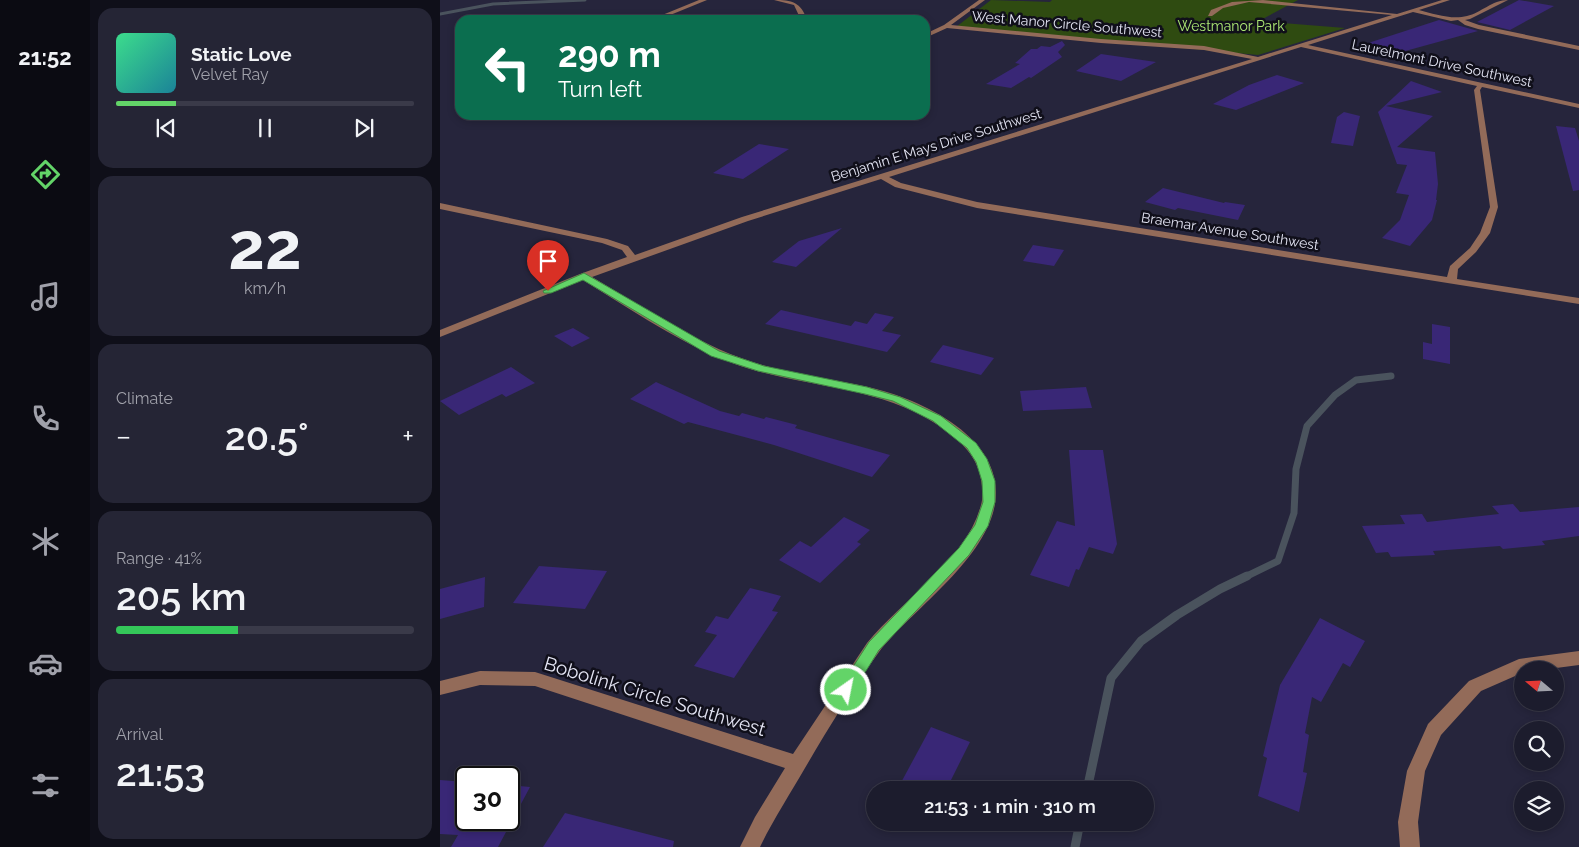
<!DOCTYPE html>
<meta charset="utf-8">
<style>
:root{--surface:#1c1c2d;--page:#252535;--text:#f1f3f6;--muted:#a0a1aa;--line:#3a3a49;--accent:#63d468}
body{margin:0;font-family:Raleway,sans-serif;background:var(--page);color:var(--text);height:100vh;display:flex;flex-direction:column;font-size:19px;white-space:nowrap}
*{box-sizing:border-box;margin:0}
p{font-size:16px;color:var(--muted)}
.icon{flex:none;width:28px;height:28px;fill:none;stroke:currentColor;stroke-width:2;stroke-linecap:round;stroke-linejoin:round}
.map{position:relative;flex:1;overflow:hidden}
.details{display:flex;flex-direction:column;gap:8px;padding:8px;background:#0f0f19;width:350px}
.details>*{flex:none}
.guide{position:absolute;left:15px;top:15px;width:475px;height:105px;border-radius:15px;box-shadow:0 2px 8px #0003,0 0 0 1px var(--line);background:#0b6e4f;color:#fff;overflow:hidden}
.needle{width:32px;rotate:289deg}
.buttons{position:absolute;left:1074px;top:661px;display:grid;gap:10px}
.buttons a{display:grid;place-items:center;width:50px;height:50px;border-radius:50%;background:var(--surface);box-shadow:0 2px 8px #0003,0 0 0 1px var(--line);font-size:25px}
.speed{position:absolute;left:15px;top:766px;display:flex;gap:10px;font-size:25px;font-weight:700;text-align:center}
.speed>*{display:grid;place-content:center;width:65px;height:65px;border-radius:50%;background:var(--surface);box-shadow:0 2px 8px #0003,0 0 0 1px var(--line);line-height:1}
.speed .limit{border:2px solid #111;border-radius:8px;background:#fff;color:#111}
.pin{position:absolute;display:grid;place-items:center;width:42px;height:42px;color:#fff;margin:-51px -21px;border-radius:50% 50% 50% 0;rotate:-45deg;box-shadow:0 0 5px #0007}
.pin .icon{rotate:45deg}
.me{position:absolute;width:55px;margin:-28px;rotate:33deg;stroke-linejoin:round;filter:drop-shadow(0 0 4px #0008)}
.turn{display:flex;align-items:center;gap:18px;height:105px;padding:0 20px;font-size:22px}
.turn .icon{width:65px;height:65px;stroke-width:2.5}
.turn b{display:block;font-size:35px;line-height:42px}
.big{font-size:38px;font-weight:600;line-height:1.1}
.details .card{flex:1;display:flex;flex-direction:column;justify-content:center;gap:8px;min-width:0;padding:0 18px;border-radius:15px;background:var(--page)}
.details .dial{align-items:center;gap:0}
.dial b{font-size:65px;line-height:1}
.song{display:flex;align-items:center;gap:15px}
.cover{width:60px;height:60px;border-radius:8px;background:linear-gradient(135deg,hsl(150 70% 55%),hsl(190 70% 35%))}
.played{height:5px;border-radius:2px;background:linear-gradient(90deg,var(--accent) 20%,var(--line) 20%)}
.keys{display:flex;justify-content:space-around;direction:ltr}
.heat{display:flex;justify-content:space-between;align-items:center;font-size:28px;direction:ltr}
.charge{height:8px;border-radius:4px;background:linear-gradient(90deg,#34c759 41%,var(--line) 0)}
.trip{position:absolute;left:426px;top:781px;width:288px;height:50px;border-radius:25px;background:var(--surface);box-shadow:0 2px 8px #0003,0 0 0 1px var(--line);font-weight:600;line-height:50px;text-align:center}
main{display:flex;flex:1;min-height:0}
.tabs{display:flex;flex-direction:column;width:90px;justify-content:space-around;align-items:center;background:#0b0b12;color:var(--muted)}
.tabs .icon{width:35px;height:35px}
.tabs .selected{color:var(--accent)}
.tabs b{font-size:22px;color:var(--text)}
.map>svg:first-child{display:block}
.green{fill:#2f4b11}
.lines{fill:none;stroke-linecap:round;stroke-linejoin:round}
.stream-far2{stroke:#4a535d;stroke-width:3}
.stream-far1{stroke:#4a535d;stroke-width:7}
.stream{stroke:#4a535d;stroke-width:9}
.building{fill:#392776}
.minor{fill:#936b59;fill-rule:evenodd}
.route{fill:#63d468;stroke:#408a44}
.labels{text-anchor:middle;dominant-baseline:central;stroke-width:5;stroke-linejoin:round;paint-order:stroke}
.far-street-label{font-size:14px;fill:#e3e4f3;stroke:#100f1a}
.far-park-label{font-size:14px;fill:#ace874;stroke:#100f1a}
.near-street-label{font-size:19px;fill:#e3e4f3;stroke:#100f1a}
</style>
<main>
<nav class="tabs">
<b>21:52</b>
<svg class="icon selected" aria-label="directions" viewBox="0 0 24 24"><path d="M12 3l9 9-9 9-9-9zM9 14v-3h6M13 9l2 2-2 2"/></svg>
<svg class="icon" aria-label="music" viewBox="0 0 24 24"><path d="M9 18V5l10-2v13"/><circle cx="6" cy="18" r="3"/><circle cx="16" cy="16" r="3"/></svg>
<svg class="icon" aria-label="phone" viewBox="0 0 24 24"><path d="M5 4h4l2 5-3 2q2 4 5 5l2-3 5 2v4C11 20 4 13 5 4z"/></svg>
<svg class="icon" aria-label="climate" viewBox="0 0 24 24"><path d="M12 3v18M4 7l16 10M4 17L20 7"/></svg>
<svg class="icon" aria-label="car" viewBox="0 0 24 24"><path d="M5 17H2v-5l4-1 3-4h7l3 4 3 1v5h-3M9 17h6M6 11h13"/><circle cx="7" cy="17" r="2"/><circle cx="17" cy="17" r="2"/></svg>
<svg class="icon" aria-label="filters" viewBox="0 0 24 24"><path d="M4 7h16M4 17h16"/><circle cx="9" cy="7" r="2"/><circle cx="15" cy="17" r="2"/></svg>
</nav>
<section class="details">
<div class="card">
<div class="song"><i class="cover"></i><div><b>Static Love</b><p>Velvet Ray</p></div></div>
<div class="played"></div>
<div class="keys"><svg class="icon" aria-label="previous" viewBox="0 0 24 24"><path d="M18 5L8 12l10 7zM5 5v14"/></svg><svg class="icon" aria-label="pause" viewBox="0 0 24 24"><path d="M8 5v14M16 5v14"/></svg><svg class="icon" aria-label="next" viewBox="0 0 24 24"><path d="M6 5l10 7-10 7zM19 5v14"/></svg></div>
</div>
<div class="card dial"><b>22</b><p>km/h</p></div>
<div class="card"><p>Climate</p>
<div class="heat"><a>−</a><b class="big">20.5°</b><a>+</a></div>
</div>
<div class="card"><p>Range · 41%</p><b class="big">205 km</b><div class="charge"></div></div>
<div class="card"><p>Arrival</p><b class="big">21:53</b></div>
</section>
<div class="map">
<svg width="1139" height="847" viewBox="0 0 1139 847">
<rect width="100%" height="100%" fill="#26253c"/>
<!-- green -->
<path class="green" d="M551 0 610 2 612 0H858L819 21 905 28 818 55 516 27Z"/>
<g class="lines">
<!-- stream-far2 -->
<path class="stream-far2" d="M0 14 53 4 145 0"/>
<!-- stream-far1 -->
<path class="stream-far1" d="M805 577 838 561 854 513 856 469 867 426 895 395 916 380 951 376"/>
<!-- stream -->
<g class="stream">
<path d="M647 790 671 678 701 641 737 615 780 589 807 576"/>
<path d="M635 847 640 822"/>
</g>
</g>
<!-- building -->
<g class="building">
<path d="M1079 0 1114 6 1070 30 1037 22Z"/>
<path d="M999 20 1038 31 958 53 922 45Z"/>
<path d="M622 41 625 45 618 52 622 57 591 78 589 77 571 88 546 84 580 64 575 63 591 49H597L601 46 610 47Z"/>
<path d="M661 54 716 62 681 81 636 71Z"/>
<path d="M837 75 864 83 796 110 773 104 809 85Z"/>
<path d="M971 81 1002 92 946 106 993 116 957 147 995 152 998 184 996 200H997L992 220 970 246 942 238 960 220 969 195 956 193 967 165 957 164 938 112Z"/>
<path d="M904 112 920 116 913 146 891 143 897 117Z"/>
<path d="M1116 126 1135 128 1139 141V190L1133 191Z"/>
<path d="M319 144 349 149 303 179 273 173Z"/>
<path d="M723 188 784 203 785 202 805 205 798 220 738 208 735 210 705 202Z"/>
<path d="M402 228 356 267 332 262 359 241Z"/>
<path d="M593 245 624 250 614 266 583 261Z"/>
<path d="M341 310 411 326 415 321 427 324 435 313 454 317 442 331 461 335 447 352 325 324Z"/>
<path d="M992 324 1010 327V364L983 359V342L992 344Z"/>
<path d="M133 328 150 338 132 347 114 336Z"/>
<path d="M503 345 539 354 554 358 541 375 490 362Z"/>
<path d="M71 367 95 383 66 397 62 394 19 415 0 401Z"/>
<path d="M216 382 280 411 299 416 302 413 324 419 326 417 357 425 355 428 450 455 432 477 334 445 248 422 244 424 190 399Z"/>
<path d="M646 387 652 408 583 411 580 391Z"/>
<path d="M629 450H663L677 544 673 554 649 547 639 570 636 569 629 587 590 575 617 521 635 526Z"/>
<path d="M1073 504 1080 512 1139 507V536L1102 541 1105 545 1063 549 1060 546 993 551 995 555 951 557 948 552 936 553 922 526 965 524 960 515 982 514 987 522 1059 514 1052 506Z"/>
<path d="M404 517 430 530 417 542 421 544 380 583 339 560 360 541 371 547Z"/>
<path d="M99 566 167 571 145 609 73 603Z"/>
<path d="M45 577 44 607 0 619V589Z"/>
<path d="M310 588 341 596 332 611 338 612 294 678 254 666 277 635 265 632 276 616 288 619Z"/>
<path d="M880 618 925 641 910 667 903 663 881 702 872 697 865 733 869 735 863 772 867 773 859 812 818 796 827 758 823 756 840 685Z"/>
<path d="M491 727 530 742 506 790H457Z"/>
<path d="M0 780 26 782V820H69V785L90 787 58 847H11L18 835 0 834Z"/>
<path d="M125 813 234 841 233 847H103Z"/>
</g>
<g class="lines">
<!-- minor -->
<g class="minor">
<path d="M259 0H267L218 20H210Z"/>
<path d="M334 0C352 0 361 2 367 20H361L354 5Z"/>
<path d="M539 0H545L511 25 661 39 764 46 818 57 952 15 809 2 783 8 772 16H768L771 10 792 2 823 0 957 14 1002 0H1010L979 10C994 14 1012 20 1027 16 1041 13 1052 0 1068 0L1030 19 1025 20 1039 25 1139 46V50L1038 29 1025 25 1018 20 1011 21 973 12 868 45 1139 104V108L1042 87 1040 90 1058 207 1050 233 1036 252 1018 269 1017 279 1139 298V304L537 208 455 187 441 179 308 221 152 277C208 310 263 349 326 366 374 380 425 381 472 401 502 414 534 433 549 463 584 536 477 602 439 652 412 689 388 729 365 768 350 794 333 820 320 847H300L315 817 345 768 95 686 40 685 0 695V681L40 671 95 672 353 754 427 643C463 599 526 561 541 505 544 494 542 482 539 471 534 455 522 443 509 433 446 384 367 390 295 364 241 344 192 310 143 280L0 337V330L140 274 187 257 182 250 162 243 0 209V203L167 239 188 246 195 255 302 217 812 59 764 50 661 43 507 28 485 38V34L504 25ZM861 47 1037 86 1034 90 1050 207 1040 233 1030 248 1010 266 1007 277 537 202 461 183 449 177Z"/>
<path d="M1139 651V665L1101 670H1082V673L1041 691 1001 735 985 771 978 822 980 847H960L958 822 967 771 988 724 1029 681 1079 659Z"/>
</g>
</g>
<!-- route -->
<path class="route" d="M144 273 279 351 324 366 427 387 460 397 501 416 536 443 547 459 555 481V502L548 526 529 555 439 650 411 695 406 697 400 695 398 690 429 642 519 548 535 525 543 502 542 481 536 462 527 448 493 421 453 401 425 394 318 371 271 356 143 280 111 293H104L103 291Z"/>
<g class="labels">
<!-- far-street labels -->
<g class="far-street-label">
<text transform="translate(627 24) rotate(5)">West Manor Circle Southwest</text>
<text transform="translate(1002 63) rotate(12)">Laurelmont Drive Southwest</text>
<text transform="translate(496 145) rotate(-17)">Benjamin E Mays Drive Southwest</text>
<text transform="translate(790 231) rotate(9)">Braemar Avenue Southwest</text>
</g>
<!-- far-park labels -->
<g class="far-park-label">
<text x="791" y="26">Westmanor Park</text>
</g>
<!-- near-street labels -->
<g class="near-street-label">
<text transform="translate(215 696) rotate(17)">Bobolink Circle Southwest</text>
</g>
</g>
</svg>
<div class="buttons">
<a><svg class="needle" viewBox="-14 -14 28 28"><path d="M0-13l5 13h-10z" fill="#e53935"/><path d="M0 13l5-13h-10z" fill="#a0a1aa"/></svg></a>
<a><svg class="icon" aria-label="search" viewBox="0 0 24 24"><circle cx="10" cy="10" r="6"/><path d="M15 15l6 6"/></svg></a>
<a><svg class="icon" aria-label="layers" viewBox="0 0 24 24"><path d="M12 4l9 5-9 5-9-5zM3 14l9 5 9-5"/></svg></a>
</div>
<div class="speed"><div class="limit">30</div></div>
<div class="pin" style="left:108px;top:291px;background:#d93025"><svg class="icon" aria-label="arrive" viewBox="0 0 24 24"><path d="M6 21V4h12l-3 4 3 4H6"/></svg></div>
<svg class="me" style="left:406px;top:690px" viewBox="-20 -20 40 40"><circle r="17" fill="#63d468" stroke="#fff" stroke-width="3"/><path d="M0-11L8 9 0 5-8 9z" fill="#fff"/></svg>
<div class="trip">21:53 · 1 min · 310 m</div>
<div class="guide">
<div class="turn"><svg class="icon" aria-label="left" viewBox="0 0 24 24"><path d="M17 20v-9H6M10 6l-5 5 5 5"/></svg><div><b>290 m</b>Turn left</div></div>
</div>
</div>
</main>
